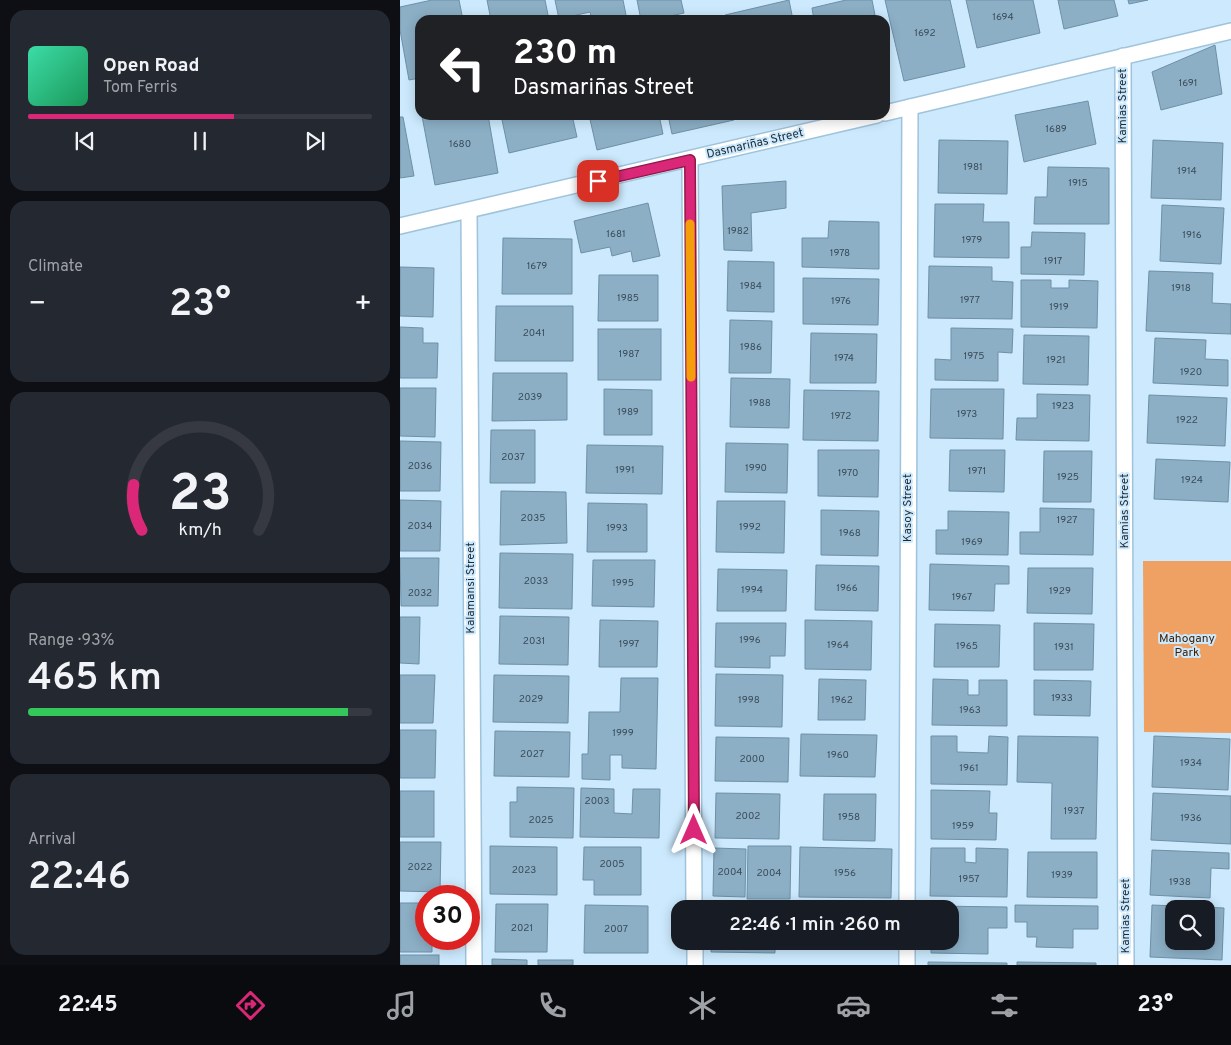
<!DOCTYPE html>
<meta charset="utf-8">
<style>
:root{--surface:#171b24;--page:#242831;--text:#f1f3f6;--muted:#9ea1a6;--line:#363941;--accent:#db2777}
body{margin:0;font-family:Overpass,sans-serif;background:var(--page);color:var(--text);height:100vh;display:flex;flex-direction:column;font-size:19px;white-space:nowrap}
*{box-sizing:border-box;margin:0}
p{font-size:16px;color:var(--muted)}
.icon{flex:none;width:28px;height:28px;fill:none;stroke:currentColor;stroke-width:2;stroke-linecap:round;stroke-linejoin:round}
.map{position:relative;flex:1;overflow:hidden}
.sheet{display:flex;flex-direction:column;gap:10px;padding:10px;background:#0d0f14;width:400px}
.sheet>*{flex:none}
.hud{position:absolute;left:15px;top:15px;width:475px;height:105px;border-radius:15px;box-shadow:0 2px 12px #0003;background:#202124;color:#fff;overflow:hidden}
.buttons{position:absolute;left:765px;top:900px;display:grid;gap:10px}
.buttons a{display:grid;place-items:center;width:50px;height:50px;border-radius:10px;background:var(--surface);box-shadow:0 2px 12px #0003;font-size:25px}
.speed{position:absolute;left:15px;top:885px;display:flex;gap:10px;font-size:25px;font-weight:700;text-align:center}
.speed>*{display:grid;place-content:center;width:65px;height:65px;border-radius:50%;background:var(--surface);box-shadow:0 2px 12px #0003;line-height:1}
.speed .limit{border:8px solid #d22;background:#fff;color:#111}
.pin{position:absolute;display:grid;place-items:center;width:42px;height:42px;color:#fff;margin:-21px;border-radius:10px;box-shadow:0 2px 8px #0006}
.me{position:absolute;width:55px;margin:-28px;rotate:0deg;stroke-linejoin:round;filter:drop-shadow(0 0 4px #0008)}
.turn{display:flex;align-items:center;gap:18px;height:105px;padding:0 15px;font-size:22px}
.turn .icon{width:65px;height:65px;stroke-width:2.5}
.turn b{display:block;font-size:35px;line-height:42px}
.big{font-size:38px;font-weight:600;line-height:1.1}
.sheet .tile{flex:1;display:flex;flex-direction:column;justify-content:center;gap:8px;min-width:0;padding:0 18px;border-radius:15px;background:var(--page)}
.sheet .dial{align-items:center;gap:0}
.dial svg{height:130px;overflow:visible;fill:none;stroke:var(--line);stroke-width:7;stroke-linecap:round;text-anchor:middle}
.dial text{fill:var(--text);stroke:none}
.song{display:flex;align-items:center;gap:15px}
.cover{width:60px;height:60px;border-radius:8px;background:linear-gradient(135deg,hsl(160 70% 55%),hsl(150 70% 35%))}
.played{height:5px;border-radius:2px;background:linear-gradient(90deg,var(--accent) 60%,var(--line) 60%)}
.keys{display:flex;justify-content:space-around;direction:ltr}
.heat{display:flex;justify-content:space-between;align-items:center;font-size:28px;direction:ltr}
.charge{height:8px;border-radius:4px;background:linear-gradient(90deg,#34c759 93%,var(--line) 0)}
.trip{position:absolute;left:271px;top:900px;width:288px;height:50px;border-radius:15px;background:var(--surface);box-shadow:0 2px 12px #0003;font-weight:600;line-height:50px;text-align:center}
.dock{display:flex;height:80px;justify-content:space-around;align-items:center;background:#090b0e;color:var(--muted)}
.dock .icon{width:35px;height:35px}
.dock .on{color:var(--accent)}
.dock b{font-size:22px;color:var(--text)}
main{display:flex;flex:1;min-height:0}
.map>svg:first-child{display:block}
.green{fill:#efa063}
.building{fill:#8cafc6;stroke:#6e90a7;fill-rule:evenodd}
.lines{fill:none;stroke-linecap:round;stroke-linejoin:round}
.street-casing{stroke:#9fc3db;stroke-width:18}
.street{stroke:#fff;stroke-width:15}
.route-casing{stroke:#8e194d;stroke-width:12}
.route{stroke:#db2777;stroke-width:9}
.slow{stroke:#f59e0b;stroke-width:9}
.labels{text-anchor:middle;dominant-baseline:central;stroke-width:4;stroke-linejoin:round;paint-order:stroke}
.number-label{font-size:10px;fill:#394c59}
.street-label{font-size:12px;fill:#1d2b35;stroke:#cce9fd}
.park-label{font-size:12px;fill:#402004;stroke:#cce9fd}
</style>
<main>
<section class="sheet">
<div class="tile">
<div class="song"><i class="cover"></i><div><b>Open Road</b><p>Tom Ferris</p></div></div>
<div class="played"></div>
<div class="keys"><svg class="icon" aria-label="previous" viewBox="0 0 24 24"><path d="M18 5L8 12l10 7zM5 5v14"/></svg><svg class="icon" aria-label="pause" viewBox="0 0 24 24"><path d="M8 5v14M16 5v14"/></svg><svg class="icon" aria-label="next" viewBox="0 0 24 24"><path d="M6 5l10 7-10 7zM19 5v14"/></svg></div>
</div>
<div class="tile"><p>Climate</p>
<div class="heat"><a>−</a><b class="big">23°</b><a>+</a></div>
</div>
<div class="tile dial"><svg viewBox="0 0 100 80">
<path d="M14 69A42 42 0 1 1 86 69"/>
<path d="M14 69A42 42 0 0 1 9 41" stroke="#db2777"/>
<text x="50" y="56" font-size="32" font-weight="700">23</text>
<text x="50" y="72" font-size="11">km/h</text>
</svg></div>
<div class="tile"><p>Range · 93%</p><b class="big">465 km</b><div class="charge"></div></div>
<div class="tile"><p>Arrival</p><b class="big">22:46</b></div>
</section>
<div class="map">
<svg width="831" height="965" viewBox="0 0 831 965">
<rect width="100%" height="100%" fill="#cce9fd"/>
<!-- green -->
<path class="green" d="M743 561H831V733L744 732Z"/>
<!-- building -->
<g class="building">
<path d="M32 0H59L63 20H20V78L9 80 0 30V7Z"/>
<path d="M87 0H145L149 20H123L122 17 108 20H91Z"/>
<path d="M155 0H223L227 20H192L190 12 159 19Z"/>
<path d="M237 0H281L284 13 252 20H241Z"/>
<path d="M389 0 393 20H326L325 15Z"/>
<path d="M446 0H472L476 20H414L412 8Z"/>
<path d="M485 0H550L565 67 504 81Z"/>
<path d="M566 0H633L640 33 577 48Z"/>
<path d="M658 0H714L718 16 664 29Z"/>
<path d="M728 0H748L729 4Z"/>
<path d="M815 45 822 94 761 110 752 72Z"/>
<path d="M688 101 696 144 624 162 615 115Z"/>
<path d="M88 115 98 173 35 185 22 116Z"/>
<path d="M101 115H172L177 137 109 153Z"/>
<path d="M189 115H259L263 134 197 150Z"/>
<path d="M268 115H332L334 120 272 134Z"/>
<path d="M0 117H3L14 176 0 178Z"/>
<path d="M539 140 608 141 607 194 538 193Z"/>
<path d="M753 140 823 143 821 200 751 198Z"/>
<path d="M648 167 709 168V224H634L635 197H647Z"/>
<path d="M386 181V208L351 213 352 251 324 250 322 186Z"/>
<path d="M248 203 260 256 233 262 231 251 212 256 210 247 181 253 174 221Z"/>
<path d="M535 204H584L583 222H609V258L534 257Z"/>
<path d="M762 205 824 208 821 264 760 261Z"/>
<path d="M429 221 479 222V269L402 267V238H428Z"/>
<path d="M632 232 685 233 684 275 621 274V247H631Z"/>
<path d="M103 238 172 239V294H102Z"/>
<path d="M328 261 374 262V312L327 311Z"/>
<path d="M529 266 592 267V281L613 282 612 319 528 318Z"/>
<path d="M0 267 34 268 33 317 0 316Z"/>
<path d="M749 271 813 273 812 303 831 304V334L746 331Z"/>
<path d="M199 275H258V321H198Z"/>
<path d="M403 278 479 279 478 325 403 324Z"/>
<path d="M621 280H651V288H669V280L698 281 697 328 621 327Z"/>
<path d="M96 306H173V361H95Z"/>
<path d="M330 320 372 321 371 373H329Z"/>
<path d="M0 327 23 328V343H38L37 378H0Z"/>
<path d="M551 328 613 329 612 353 598 352V381L535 380V359L551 360Z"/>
<rect x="198" y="329" width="63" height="51"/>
<path d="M411 333 477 334 476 383H410Z"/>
<path d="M624 335 689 336 688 385 623 384Z"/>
<path d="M755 338 806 340 805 359 828 360V386L753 383Z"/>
<path d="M93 373H167V420L92 421Z"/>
<path d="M331 378 390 379 389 428 330 427Z"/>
<path d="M0 388H36L35 437 0 436Z"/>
<path d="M204 389 252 390V435H204Z"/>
<path d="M531 389H604L603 439 530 438Z"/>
<path d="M404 390 479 391 478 441 403 440Z"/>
<path d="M637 394 690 395 689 441 616 440 617 418H637Z"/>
<path d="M749 395 827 398 825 446 747 443Z"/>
<path d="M91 430H135V483H90Z"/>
<path d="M0 441 41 442 40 491H0Z"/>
<path d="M326 443 388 444 387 493 325 492Z"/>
<path d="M187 445 263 446 262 494 186 493Z"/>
<path d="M418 450H479L478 497 418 496Z"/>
<path d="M550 450H605L604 492 549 491Z"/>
<path d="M644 451H692L691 502H643Z"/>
<path d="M756 459 830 462 828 502 754 499Z"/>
<path d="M101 491 166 492 167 543 100 545Z"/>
<path d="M0 500 41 501 40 551H0Z"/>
<path d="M317 501H385L384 553 316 552Z"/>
<path d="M188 503 247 504V552H187Z"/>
<path d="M640 508 694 509 693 555 620 554V532H640Z"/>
<path d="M421 510 479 511 478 556 421 555Z"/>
<path d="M548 511 609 512 608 555 536 554V530H548Z"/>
<path d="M100 553 173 554 172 609 99 608Z"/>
<path d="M0 558H39L38 606H1Z"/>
<path d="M193 560H255L254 607 192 606Z"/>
<path d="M530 564 609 566V584H595L594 611 529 610Z"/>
<path d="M416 565 479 566 478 611 415 610Z"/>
<path d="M628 568H693L692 614 627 613Z"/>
<path d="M318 569 387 570 386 611H317Z"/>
<path d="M100 616 169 617 168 665 99 664Z"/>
<path d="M0 617H20L19 664 0 663Z"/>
<path d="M200 620 258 621 257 667H199Z"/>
<path d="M405 620 472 621 471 670 405 669Z"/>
<path d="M316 623H386L385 656H370V668L315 667Z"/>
<path d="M634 623 694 624 693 670H634Z"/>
<path d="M535 624 600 625 599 667H534Z"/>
<path d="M316 674 383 675 382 727 315 726Z"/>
<path d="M0 675H35L33 723H0Z"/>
<path d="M94 675 169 676 168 723 93 722Z"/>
<path d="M221 678H258L256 769 222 768V755H210V780L182 779V754H188L189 712H220Z"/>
<path d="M419 679 466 680 465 720H418Z"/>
<path d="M533 679 568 680V695H579V680H607V726L532 725Z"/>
<path d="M634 680 691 681 690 716 634 715Z"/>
<path d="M0 730H36L35 778H0Z"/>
<path d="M95 731 170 732 169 777 94 776Z"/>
<path d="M401 734 477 735 475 777 400 776Z"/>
<path d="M531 736H557V752L588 753 589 736 608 737 607 785 531 784Z"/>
<path d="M618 736 698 737 696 839H651L652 783 617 782Z"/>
<path d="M754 736 830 739 828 790 752 787Z"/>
<path d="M316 737 389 738 388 782 315 781Z"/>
<path d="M117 787 174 788 173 838 110 837V802H117Z"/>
<path d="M181 788 214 789V813L232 814 233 789H260L259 838 180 837Z"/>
<path d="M531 790 590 791 589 813H597L596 840 531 839Z"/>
<rect x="0" y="791" width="34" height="46"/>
<path d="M316 793 380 794 379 839 315 838Z"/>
<path d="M753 793 831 796V844L751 840Z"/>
<path d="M424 794H476L475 841 423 840Z"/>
<path d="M0 842H41L40 892 0 891Z"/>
<path d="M90 846 157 847V895L90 894Z"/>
<path d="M348 846H391L390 899H347Z"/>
<path d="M184 847H241V895H194V880H183Z"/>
<path d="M400 847 492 849 491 898 399 897Z"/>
<path d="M314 848 346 849 345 897 313 896Z"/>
<path d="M531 848H565V862L576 863V848L608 849 607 897 530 896Z"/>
<path d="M752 850 829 853V869L811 868 810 898 750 895Z"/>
<path d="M628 852H697V898L627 897Z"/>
<path d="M414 902 472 903V909H414Z"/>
<path d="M0 903H26V939H32V952H0Z"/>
<path d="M96 904H148L147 952H95Z"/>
<path d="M185 905 248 906V953H184Z"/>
<path d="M312 905 375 906V909H312Z"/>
<path d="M615 905 698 906V929H673V948L636 947 637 937H627V922H615Z"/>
<path d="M752 905 824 908 822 960 750 957ZM774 909H806V941H774Z"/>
<path d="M532 906 607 907V928H588V954L531 953V941H550V909H532Z"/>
<path d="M312 941H375V953L311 952Z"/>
<rect x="423" y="941" width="49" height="8"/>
<rect x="0" y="955" width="39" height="10"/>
<path d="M92 959 127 960V965H92Z"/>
<rect x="138" y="960" width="35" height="5"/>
<path d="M528 962 607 963V965H528Z"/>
<path d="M617 962 696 963V965H617Z"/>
</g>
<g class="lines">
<!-- street casing -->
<g class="street-casing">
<g id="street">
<path d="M723 56 726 965"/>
<path d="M485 113 831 31"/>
<path d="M290 159 294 909"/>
<path d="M69 211 74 965"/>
<path d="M0 226 477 115"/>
<path d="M507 909 510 107"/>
<path d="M295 941V965"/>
<path d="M507 965V941"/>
</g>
</g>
<!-- street -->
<use href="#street" class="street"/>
</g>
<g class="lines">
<!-- route casing -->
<g class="route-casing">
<path id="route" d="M198 181 290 160 294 830"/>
</g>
<!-- route -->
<use href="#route" class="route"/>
<!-- slow -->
<path class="slow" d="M290 224 291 377"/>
</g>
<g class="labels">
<!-- number labels -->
<g class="number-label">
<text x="603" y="17">1694</text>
<text x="525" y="33">1692</text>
<text x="788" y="83">1691</text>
<text x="656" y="129">1689</text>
<text x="60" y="144">1680</text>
<text x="573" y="167">1981</text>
<text x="787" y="171">1914</text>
<text x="678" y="183">1915</text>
<text x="338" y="231">1982</text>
<text x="216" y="234">1681</text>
<text x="792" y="235">1916</text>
<text x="572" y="240">1979</text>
<text x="440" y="253">1978</text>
<text x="653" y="261">1917</text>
<text x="137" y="266">1679</text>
<text x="351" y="286">1984</text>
<text x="781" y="288">1918</text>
<text x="228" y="298">1985</text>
<text x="570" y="300">1977</text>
<text x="441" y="301">1976</text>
<text x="659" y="307">1919</text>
<text x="134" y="333">2041</text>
<text x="351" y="347">1986</text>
<text x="229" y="354">1987</text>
<text x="574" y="356">1975</text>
<text x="444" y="358">1974</text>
<text x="656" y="360">1921</text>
<text x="791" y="372">1920</text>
<text x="130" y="397">2039</text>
<text x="360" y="403">1988</text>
<text x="663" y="406">1923</text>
<text x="228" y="412">1989</text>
<text x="567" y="414">1973</text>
<text x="441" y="416">1972</text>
<text x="787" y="420">1922</text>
<text x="113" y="457">2037</text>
<text x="20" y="466">2036</text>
<text x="356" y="468">1990</text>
<text x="225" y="470">1991</text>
<text x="577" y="471">1971</text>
<text x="448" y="473">1970</text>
<text x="668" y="477">1925</text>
<text x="792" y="480">1924</text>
<text x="133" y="518">2035</text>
<text x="667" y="520">1927</text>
<text x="20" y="526">2034</text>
<text x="350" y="527">1992</text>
<text x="217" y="528">1993</text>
<text x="450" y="533">1968</text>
<text x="572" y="542">1969</text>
<text x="136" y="581">2033</text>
<text x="223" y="583">1995</text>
<text x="447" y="588">1966</text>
<text x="352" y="590">1994</text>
<text x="660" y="591">1929</text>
<text x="20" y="593">2032</text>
<text x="562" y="597">1967</text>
<text x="350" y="640">1996</text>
<text x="134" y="641">2031</text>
<text x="229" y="644">1997</text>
<text x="438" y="645">1964</text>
<text x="567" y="646">1965</text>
<text x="664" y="647">1931</text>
<text x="662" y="698">1933</text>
<text x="131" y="699">2029</text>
<text x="349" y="700">1998</text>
<text x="442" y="700">1962</text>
<text x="570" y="710">1963</text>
<text x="223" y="733">1999</text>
<text x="132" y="754">2027</text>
<text x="438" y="755">1960</text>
<text x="352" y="759">2000</text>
<text x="791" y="763">1934</text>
<text x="569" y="768">1961</text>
<text x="197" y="801">2003</text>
<text x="674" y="811">1937</text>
<text x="348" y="816">2002</text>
<text x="449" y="817">1958</text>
<text x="791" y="818">1936</text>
<text x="141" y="820">2025</text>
<text x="563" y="826">1959</text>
<text x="212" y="864">2005</text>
<text x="20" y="867">2022</text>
<text x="124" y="870">2023</text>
<text x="330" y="872">2004</text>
<text x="369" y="873">2004</text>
<text x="445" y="873">1956</text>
<text x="662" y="875">1939</text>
<text x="569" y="879">1957</text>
<text x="780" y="882">1938</text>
<text x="122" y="928">2021</text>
<text x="216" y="929">2007</text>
</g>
<!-- street labels -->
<g class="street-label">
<text transform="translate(723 106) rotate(-90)">Kamias Street</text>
<text transform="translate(355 144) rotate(-13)">Dasmariñas Street</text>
<text transform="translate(508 508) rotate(-90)">Kasoy Street</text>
<text transform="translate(725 511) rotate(-90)">Kamias Street</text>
<text transform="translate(71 588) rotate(-90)">Kalamansi Street</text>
<text transform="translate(726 916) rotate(-90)">Kamias Street</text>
</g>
<!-- park labels -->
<g class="park-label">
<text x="787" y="639">Mahogany<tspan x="787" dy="14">Park</tspan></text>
</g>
</g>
</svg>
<div class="buttons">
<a><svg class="icon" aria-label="search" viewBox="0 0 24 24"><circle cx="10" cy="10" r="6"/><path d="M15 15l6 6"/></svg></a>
</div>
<div class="speed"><div class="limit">30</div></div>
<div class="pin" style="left:198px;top:181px;background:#d93025"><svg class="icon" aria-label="arrive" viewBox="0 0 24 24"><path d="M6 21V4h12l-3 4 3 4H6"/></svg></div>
<svg class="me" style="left:294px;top:830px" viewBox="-20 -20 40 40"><path d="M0-17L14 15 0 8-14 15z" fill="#db2777" stroke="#fff" stroke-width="4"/></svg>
<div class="trip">22:46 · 1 min · 260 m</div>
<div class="hud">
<div class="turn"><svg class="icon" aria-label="left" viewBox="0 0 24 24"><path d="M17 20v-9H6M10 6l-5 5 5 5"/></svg><div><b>230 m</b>Dasmariñas Street</div></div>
</div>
</div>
</main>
<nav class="dock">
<b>22:45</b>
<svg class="icon on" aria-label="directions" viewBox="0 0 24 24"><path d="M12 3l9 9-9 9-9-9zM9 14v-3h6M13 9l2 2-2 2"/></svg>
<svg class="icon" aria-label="music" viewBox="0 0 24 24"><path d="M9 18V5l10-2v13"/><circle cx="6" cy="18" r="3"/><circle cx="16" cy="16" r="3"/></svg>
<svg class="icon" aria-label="phone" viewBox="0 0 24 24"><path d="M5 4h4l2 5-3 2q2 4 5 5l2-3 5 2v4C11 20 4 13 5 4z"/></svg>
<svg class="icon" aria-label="climate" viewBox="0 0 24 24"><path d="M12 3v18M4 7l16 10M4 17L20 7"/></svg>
<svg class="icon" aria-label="car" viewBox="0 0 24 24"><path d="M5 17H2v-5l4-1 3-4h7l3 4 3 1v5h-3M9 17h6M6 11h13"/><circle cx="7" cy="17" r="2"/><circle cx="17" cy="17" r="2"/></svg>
<svg class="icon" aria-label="filters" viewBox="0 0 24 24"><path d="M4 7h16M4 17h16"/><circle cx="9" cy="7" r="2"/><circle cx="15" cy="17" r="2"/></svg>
<b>23°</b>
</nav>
